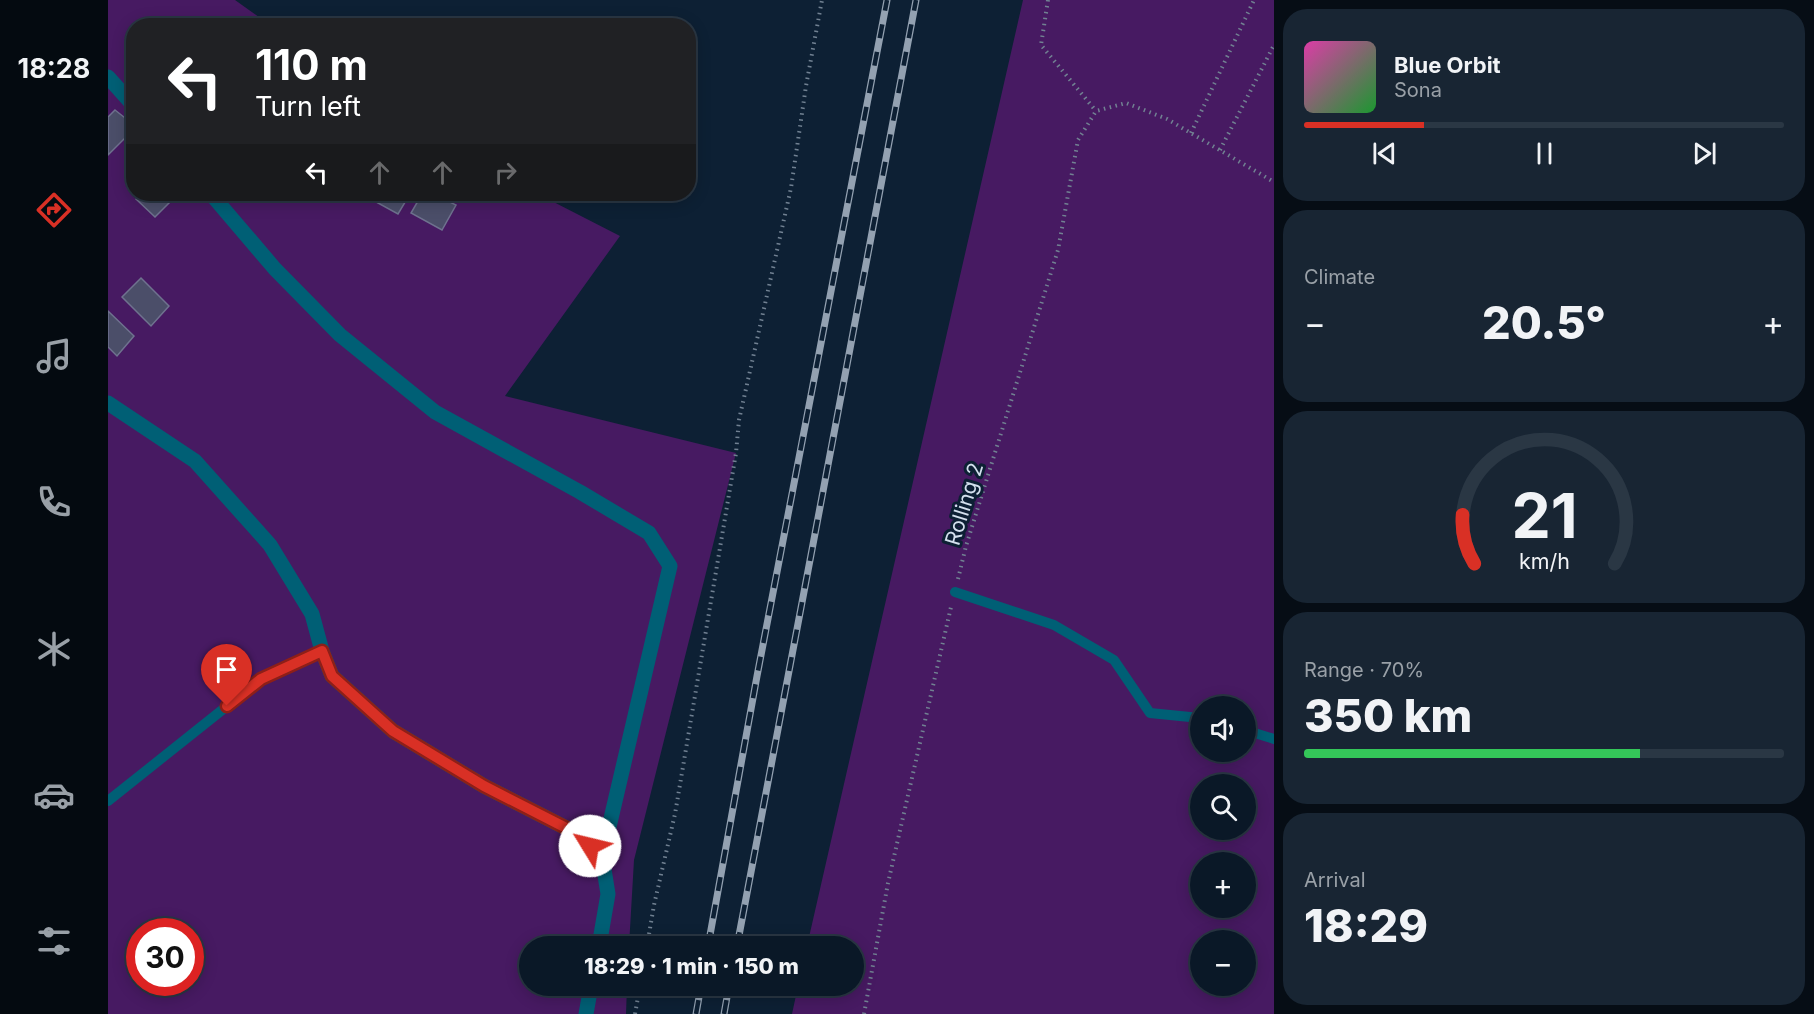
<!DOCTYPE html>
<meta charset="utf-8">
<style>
:root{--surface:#0a1827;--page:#182533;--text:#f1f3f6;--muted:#99a0a7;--line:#2a3744;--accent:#d93025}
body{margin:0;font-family:Inter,sans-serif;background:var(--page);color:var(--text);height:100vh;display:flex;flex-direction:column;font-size:22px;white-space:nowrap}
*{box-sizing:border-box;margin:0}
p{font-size:20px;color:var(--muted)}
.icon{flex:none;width:33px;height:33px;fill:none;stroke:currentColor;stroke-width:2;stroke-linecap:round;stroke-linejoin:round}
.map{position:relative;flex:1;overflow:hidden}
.side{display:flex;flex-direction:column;gap:9px;padding:9px;background:#060d15;width:540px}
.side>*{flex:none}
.banner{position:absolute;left:18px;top:18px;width:570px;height:183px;border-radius:24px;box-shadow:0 3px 15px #0003,0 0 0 2px var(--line);background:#202124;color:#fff;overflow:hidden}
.tools{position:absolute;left:1082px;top:696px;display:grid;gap:12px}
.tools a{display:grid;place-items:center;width:66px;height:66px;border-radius:50%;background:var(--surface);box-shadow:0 3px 15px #0003,0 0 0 2px var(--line);font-size:30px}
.speed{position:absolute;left:18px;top:918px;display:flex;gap:12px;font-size:30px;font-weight:700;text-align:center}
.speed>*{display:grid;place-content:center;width:78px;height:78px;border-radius:50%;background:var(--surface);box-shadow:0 3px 15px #0003,0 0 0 2px var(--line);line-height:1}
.speed .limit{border:9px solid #d22;background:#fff;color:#111}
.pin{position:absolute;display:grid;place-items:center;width:51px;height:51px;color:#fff;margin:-62px -26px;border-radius:50% 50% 50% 0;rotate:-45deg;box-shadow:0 0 6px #0007}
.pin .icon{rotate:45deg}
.me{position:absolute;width:66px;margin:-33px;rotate:306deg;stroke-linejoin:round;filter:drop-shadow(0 0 4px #0008)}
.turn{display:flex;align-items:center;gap:21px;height:126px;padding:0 30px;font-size:27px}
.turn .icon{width:78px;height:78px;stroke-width:2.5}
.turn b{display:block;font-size:42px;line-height:51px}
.lanes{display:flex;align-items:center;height:57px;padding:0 30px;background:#0003;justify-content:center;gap:30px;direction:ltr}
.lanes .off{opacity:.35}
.big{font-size:45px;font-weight:800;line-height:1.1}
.side .widget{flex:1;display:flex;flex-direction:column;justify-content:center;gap:9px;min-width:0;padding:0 21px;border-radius:24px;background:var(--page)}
.side .dial{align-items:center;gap:0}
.dial svg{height:156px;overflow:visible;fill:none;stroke:var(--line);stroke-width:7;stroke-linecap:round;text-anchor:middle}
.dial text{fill:var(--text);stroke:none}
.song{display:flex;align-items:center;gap:18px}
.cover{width:72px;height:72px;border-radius:9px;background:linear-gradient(135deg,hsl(320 70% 55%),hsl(130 70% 35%))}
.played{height:6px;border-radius:3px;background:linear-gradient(90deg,var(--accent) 25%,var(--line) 25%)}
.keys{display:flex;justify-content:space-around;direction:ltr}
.heat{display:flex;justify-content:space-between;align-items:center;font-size:33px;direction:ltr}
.charge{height:9px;border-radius:4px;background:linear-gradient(90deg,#34c759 70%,var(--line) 0)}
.trip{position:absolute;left:411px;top:936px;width:345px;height:60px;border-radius:30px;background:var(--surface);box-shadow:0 3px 15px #0003,0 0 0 2px var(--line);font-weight:800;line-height:60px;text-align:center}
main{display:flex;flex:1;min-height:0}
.menu{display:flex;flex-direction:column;width:108px;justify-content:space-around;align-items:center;background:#040a10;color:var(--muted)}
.menu .icon{width:42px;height:42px}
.menu .current{color:var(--accent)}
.menu b{font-size:27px;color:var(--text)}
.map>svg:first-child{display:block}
.green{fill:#471a62;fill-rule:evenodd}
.building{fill:#4b4e69;stroke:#6f728f;stroke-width:1.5}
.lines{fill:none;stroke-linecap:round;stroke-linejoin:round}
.path{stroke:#718192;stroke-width:4;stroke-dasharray:1.5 4.5;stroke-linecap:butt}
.lane{stroke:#005f75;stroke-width:10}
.street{stroke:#005f75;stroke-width:15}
.rail-casing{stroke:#93a1b1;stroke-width:7}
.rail{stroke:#0d2034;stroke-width:4.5;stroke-dasharray:14;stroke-linecap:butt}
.route-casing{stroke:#8d1f18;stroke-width:15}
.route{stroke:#d93025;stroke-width:10}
.labels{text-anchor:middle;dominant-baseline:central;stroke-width:6;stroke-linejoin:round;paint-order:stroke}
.street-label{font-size:21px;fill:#d4e0ee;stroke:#0d2034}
</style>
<main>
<nav class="menu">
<b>18:28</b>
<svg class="icon current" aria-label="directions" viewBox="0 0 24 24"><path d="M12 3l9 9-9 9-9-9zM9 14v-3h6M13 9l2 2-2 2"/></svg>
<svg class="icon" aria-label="music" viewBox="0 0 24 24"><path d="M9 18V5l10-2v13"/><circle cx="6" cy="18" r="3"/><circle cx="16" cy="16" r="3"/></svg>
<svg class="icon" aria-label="phone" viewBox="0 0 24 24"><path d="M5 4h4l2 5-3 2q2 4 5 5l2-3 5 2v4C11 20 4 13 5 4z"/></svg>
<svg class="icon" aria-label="climate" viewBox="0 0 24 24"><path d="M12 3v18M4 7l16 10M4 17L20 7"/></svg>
<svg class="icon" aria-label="car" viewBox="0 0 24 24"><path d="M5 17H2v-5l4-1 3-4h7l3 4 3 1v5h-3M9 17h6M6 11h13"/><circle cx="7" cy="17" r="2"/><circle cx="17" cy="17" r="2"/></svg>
<svg class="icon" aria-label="filters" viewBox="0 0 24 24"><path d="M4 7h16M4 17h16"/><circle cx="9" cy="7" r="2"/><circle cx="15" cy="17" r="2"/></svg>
</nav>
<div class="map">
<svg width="1166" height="1014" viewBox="0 0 1166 1014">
<rect width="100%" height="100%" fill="#0d2034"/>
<!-- green -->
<g class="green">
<path d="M0 0H127L162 25 26 26V194H430L512 236 397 396 628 453 526 860 521 946H422V986H519L518 1014H0ZM32 932H82V982H32Z"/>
<path d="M915 0H1166V1014H684L690 986H746V946H699ZM1092 706H1137V752H1092ZM1092 784H1137V830H1092ZM1092 862H1137V908H1092ZM1092 940H1137V986H1092Z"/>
</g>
<!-- building -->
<g class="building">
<path d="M7 110 26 125V129L0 155V117Z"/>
<path d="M33 194H70L47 217 28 199Z"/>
<path d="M261 194H302L290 214 259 197Z"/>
<path d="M314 194H326L348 205 334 230 303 213Z"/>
<path d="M33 278 61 306 43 326 14 297Z"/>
<path d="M0 311 26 336 9 356 0 347Z"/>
</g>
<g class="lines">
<!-- path -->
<g class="path">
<path d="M940 0 933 45 988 111"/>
<path d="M1083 133 1146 0"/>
<path d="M1112 150 1166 45"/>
<path d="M850 579 858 546 950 250 970 140 988 111 1018 103 1059 119 1166 182"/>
<path d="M539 946 546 905 567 814 628 453 631 420 683 188 698 86 714 0"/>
<path d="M527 1014 532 986"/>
<path d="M756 1014 780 883 843 607"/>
</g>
<!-- lane -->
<g class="lane">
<path d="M847 592 946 625 1006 660 1042 713 1092 718"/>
<path d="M1137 730 1166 739"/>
<path d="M0 801 153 679 214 651"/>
</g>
<!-- street -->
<g class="street">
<path d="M0 77 26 106"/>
<path d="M103 194 167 269 232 335 327 412 472 492 541 533 562 566 494 857"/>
<path d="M0 403 87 461 162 545 204 614 214 651 224 676 285 731 376 786 470 834 494 857 500 894 491 946"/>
<path d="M478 1014 483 986"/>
</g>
<!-- rail casing -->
<g class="rail-casing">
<g id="rail">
<path d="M600 946 649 676 779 0"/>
<path d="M629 946 808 0"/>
<path d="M588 1014 593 986"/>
<path d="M616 1014 621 986"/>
</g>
</g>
<!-- rail -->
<use href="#rail" class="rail"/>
</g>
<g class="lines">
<!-- route casing -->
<g class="route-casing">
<path id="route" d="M119 706 153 679 214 651 224 676 285 731 376 786 470 834 482 846"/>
</g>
<!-- route -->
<use href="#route" class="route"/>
</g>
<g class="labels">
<!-- street labels -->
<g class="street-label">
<text transform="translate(856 504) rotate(-73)">Rolling 2</text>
</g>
</g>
</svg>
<div class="tools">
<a><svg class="icon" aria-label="sound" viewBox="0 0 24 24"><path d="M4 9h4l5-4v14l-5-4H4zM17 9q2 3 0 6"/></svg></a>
<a><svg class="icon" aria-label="search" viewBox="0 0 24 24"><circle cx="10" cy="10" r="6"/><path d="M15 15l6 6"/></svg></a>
<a>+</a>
<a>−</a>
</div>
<div class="speed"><div class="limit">30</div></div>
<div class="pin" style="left:119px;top:706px;background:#d93025"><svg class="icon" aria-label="arrive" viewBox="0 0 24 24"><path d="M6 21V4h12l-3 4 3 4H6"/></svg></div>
<svg class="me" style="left:482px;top:846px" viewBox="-20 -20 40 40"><circle r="19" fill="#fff"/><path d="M0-13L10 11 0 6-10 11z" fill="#d93025"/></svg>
<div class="trip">18:29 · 1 min · 150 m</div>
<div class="banner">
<div class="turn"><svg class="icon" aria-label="left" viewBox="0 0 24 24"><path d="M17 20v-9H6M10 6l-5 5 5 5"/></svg><div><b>110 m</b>Turn left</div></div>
<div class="lanes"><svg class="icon" aria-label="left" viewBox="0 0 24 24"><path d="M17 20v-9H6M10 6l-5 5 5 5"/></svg><svg class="icon off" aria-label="ahead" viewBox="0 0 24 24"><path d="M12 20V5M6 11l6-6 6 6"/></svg><svg class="icon off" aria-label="ahead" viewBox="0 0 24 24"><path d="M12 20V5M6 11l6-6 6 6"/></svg><svg class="icon off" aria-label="right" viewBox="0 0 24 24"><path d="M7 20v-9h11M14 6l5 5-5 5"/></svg></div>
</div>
</div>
<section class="side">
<div class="widget">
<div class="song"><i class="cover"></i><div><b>Blue Orbit</b><p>Sona</p></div></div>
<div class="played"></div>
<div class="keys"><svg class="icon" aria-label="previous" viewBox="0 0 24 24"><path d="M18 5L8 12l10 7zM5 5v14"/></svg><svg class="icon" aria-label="pause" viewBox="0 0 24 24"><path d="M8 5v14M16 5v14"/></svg><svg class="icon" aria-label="next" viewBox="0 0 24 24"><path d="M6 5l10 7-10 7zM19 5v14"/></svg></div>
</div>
<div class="widget"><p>Climate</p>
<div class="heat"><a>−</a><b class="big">20.5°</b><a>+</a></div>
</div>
<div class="widget dial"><svg viewBox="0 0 100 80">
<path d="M14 69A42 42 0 1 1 86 69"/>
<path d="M14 69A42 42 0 0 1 8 44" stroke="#d93025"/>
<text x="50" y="56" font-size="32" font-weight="700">21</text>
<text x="50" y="72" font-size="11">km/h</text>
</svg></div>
<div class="widget"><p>Range · 70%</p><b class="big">350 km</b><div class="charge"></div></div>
<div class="widget"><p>Arrival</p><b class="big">18:29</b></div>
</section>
</main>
